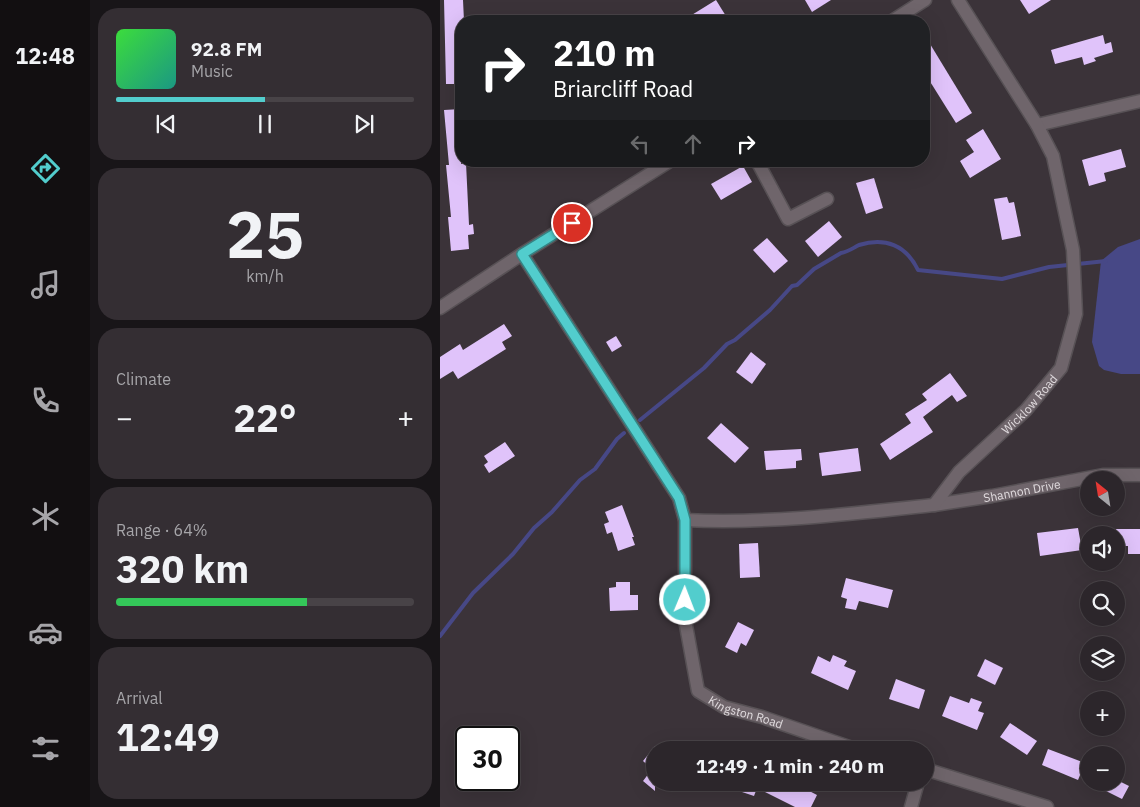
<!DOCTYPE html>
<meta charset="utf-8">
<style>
:root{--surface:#2c262b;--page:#342e33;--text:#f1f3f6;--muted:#a6a5a9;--line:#484347;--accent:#52cdcd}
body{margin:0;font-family:"IBM Plex Sans",sans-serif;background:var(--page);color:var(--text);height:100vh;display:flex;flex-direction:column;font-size:19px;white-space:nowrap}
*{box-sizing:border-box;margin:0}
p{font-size:16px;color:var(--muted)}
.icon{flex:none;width:28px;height:28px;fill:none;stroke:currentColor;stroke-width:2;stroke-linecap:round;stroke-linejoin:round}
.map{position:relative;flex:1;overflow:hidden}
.drawer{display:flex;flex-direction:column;gap:8px;padding:8px;background:#181518;width:350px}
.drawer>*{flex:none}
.top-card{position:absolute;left:15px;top:15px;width:475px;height:152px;border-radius:20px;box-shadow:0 5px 20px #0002,0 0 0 1px var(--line);background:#202124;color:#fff;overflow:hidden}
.needle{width:32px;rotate:330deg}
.controls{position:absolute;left:640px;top:471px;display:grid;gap:10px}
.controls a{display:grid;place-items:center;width:45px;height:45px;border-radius:50%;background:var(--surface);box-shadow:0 5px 20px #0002,0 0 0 1px var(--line);font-size:25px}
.speed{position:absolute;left:15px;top:726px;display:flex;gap:10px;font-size:25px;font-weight:700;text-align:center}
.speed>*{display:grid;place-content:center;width:65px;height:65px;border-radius:50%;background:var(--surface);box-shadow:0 5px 20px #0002,0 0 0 1px var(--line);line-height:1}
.speed .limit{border:2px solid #111;border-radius:8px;background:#fff;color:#111}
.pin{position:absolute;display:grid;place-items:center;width:42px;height:42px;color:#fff;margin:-21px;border:2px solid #fff;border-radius:50%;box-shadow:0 1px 5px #0007}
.me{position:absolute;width:55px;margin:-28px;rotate:1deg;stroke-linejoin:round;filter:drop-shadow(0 0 4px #0008)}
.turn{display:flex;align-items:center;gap:18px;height:105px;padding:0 15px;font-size:22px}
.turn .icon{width:65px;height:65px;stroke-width:2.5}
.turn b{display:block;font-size:35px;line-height:42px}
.lanes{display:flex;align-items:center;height:48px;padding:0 15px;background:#0003;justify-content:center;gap:25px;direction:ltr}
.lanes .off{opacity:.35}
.big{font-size:38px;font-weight:700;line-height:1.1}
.drawer .tile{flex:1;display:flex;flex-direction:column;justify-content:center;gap:8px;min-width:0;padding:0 18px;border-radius:20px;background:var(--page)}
.drawer .dial{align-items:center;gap:0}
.dial b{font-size:65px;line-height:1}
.song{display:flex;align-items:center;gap:15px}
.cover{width:60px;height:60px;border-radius:8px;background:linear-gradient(135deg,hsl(120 70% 55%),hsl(170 70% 35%))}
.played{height:5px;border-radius:2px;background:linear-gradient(90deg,var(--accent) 50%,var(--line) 50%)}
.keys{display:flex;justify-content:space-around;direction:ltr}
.heat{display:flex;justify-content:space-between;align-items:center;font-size:28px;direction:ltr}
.charge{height:8px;border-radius:4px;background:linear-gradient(90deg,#34c759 64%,var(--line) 0)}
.trip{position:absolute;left:206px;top:741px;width:288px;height:50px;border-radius:25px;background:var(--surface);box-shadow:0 5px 20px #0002,0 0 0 1px var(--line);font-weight:700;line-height:50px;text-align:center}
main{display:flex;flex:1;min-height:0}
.menu{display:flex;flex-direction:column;width:90px;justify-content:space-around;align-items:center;background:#120f11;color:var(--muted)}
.menu .icon{width:35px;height:35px}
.menu .active{color:var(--accent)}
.menu b{font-size:22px;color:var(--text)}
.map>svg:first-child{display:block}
.water{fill:#474886}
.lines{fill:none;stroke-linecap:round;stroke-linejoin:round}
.stream{stroke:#474886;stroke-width:4}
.building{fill:#e0c3fa}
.minor-casing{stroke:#575155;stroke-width:15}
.minor{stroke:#6f656b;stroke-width:12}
.route-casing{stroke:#358585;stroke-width:12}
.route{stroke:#52cdcd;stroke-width:9}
.labels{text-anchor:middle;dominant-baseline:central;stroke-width:5;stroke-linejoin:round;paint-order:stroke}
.street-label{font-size:12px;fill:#e0dbde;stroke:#201c1f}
</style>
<main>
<nav class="menu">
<b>12:48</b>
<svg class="icon active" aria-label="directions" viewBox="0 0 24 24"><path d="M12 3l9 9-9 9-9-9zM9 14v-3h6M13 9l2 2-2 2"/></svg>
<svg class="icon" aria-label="music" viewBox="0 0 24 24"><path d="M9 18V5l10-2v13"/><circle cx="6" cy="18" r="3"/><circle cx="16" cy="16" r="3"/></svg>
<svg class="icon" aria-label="phone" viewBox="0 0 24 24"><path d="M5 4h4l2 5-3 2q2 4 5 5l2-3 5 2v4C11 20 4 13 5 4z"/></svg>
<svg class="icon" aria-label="climate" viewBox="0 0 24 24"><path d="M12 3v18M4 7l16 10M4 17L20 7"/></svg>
<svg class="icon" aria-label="car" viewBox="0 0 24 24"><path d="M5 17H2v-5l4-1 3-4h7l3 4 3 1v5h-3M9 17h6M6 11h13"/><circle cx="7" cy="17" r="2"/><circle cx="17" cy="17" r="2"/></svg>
<svg class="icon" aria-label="filters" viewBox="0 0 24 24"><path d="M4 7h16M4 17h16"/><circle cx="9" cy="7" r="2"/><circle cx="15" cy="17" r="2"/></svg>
</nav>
<section class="drawer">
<div class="tile">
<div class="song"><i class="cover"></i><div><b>92.8 FM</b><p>Music</p></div></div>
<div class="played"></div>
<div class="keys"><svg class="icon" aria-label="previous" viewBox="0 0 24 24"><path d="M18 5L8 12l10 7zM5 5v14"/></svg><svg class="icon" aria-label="pause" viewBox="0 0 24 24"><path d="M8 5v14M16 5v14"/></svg><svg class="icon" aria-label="next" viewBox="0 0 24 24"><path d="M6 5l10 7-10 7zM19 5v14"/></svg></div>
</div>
<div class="tile dial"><b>25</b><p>km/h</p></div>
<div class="tile"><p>Climate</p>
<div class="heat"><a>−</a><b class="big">22°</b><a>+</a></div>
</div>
<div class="tile"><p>Range · 64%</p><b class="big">320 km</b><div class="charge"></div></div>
<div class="tile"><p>Arrival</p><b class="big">12:49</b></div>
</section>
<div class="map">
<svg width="700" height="807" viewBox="0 0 700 807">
<rect width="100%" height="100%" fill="#3b3339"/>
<!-- water -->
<path class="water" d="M700 239V374H681L664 370 659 366 652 342 661 261 678 247Z"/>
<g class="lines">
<!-- stream -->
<g class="stream">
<path d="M200 420 264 368 287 344 295 340 330 310 352 286 357 285 374 269 401 253C408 252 413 248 419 245 445 237 466 245 478 270L562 279 609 267 666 261"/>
<path d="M0 636 33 593 73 554 94 528 112 512 140 480 155 469 177 439 184 433"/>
</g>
</g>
<!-- building -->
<g class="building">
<path d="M4 0H23L24 21H21V84H6Z"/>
<path d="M276 0 289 21H242Z"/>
<path d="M365 0H391L372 12Z"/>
<path d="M580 0H611L589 14Z"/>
<path d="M484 34 532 113 516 123 484 72Z"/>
<path d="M663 35 665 44 671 42 673 52 654 58 656 61 644 65 642 57 615 64 611 50Z"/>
<path d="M21 109V164L26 163 29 225 33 224 34 234 28 235 29 249 11 251 8 217H11L6 165H9L4 110Z"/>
<path d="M543 129 561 159 530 178 520 161 534 152 526 140Z"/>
<path d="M681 149 686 167 664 173 666 181 649 186 642 160Z"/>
<path d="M303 166 312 182 281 200 271 184Z"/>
<path d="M434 178 443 208 426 214 416 183Z"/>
<path d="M567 197 569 203 574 202 581 236 562 240 554 199Z"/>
<path d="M389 221 402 237 378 257 365 241Z"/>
<path d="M327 238 348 261 334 273 313 250Z"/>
<path d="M64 324 72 336 62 342 66 349 18 379 13 371 0 379V357L20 344 23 350Z"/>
<path d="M176 336 182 346 172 352 166 342Z"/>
<path d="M311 352 326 364 312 384 296 372Z"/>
<path d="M510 373 527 396 517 402 512 395 483 417 493 432 450 460 440 444 471 423 465 414 487 400 482 394Z"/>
<path d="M281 423 309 448 295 463 267 438Z"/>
<path d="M65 442 75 456 49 473 44 465 48 462 44 456Z"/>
<path d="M418 448 421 471 382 476 379 453Z"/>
<path d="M361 449 362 460 356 461V468L326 470 324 451Z"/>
<path d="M182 505 194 537H192L195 545 178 551 172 532 167 534 164 524 169 522 165 512Z"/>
<path d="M638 528 642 550 600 556 597 533Z"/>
<path d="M676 529H700V554H688V546H676Z"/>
<path d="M318 543 320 577 300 578 299 544Z"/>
<path d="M406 578 453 590 448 608 419 601 416 610 405 608 407 599 401 597Z"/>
<path d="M176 582H190V595H198V610L170 611 169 588 176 587Z"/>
<path d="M298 622 314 630 306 646 301 643 297 653 285 647Z"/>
<path d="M393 655 407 661 404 666 416 671 408 690 371 673 378 656 390 662Z"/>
<path d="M545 659 563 668 555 685 537 676Z"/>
<path d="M456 679 485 690 479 709 449 699Z"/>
<path d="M510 696 529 703 531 698 542 702 538 711 544 713 537 730 502 716Z"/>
<path d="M570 723 597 741 587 755 560 737Z"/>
<path d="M215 746V791L203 781 212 769 203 761Z"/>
<path d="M608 749 645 763 638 780 602 765Z"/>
<path d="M305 782H352L377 795 371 807H355L317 788 314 796 302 792Z"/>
<path d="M667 782H681L689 786 682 799 664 790Z"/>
</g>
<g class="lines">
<!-- minor casing -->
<g class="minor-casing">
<g id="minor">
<path d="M452 21 485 0"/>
<path d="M597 125 700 101"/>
<path d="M317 161 348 219 387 199"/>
<path id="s1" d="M82 254 239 498 245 520V620L258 691 284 707 322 717 418 750"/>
<path d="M0 308 82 254 230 161"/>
<path id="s2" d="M494 505 552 496 663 475H700"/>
<path id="s3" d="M245 520C328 524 411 514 494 505L519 472 586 410 621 368 636 314 633 250 613 156 597 125 518 0"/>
<path d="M485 769 607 807"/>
<path d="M471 807 478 782"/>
</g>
</g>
<!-- minor -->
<use href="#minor" class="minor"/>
</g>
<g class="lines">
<!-- route casing -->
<g class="route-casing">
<path id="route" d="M132 223 82 254 239 498 245 520V600"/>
</g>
<!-- route -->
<use href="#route" class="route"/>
</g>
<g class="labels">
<!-- street labels -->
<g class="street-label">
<text stroke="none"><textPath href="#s3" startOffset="389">Wicklow Road</textPath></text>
<text stroke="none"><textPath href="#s2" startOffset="89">Shannon Drive</textPath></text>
<text stroke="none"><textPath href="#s1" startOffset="538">Kingston Road</textPath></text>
</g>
</g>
</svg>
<div class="controls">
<a><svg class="needle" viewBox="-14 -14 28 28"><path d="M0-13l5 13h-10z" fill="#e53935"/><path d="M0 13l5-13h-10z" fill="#a6a5a9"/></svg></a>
<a><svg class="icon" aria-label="sound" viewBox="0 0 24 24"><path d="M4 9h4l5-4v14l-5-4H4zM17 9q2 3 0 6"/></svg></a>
<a><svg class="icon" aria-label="search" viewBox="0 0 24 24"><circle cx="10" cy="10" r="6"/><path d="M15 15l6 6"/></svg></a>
<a><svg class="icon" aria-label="layers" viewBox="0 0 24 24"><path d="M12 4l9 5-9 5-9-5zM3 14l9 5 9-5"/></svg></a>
<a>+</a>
<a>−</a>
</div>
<div class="speed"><div class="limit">30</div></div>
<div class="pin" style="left:132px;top:223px;background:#d93025"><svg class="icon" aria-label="arrive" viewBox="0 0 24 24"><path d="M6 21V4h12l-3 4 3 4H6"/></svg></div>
<svg class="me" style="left:245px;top:600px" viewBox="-20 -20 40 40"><circle r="17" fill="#52cdcd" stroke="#fff" stroke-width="3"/><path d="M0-11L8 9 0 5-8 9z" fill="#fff"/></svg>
<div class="trip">12:49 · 1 min · 240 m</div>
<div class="top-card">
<div class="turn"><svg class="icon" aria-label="right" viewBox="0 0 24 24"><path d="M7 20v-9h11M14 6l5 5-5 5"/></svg><div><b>210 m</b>Briarcliff Road</div></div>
<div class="lanes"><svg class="icon off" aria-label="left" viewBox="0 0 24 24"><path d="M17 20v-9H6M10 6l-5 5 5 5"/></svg><svg class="icon off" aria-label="ahead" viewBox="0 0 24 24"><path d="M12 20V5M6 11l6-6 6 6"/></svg><svg class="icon" aria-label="right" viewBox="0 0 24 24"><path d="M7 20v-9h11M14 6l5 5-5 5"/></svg></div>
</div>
</div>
</main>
